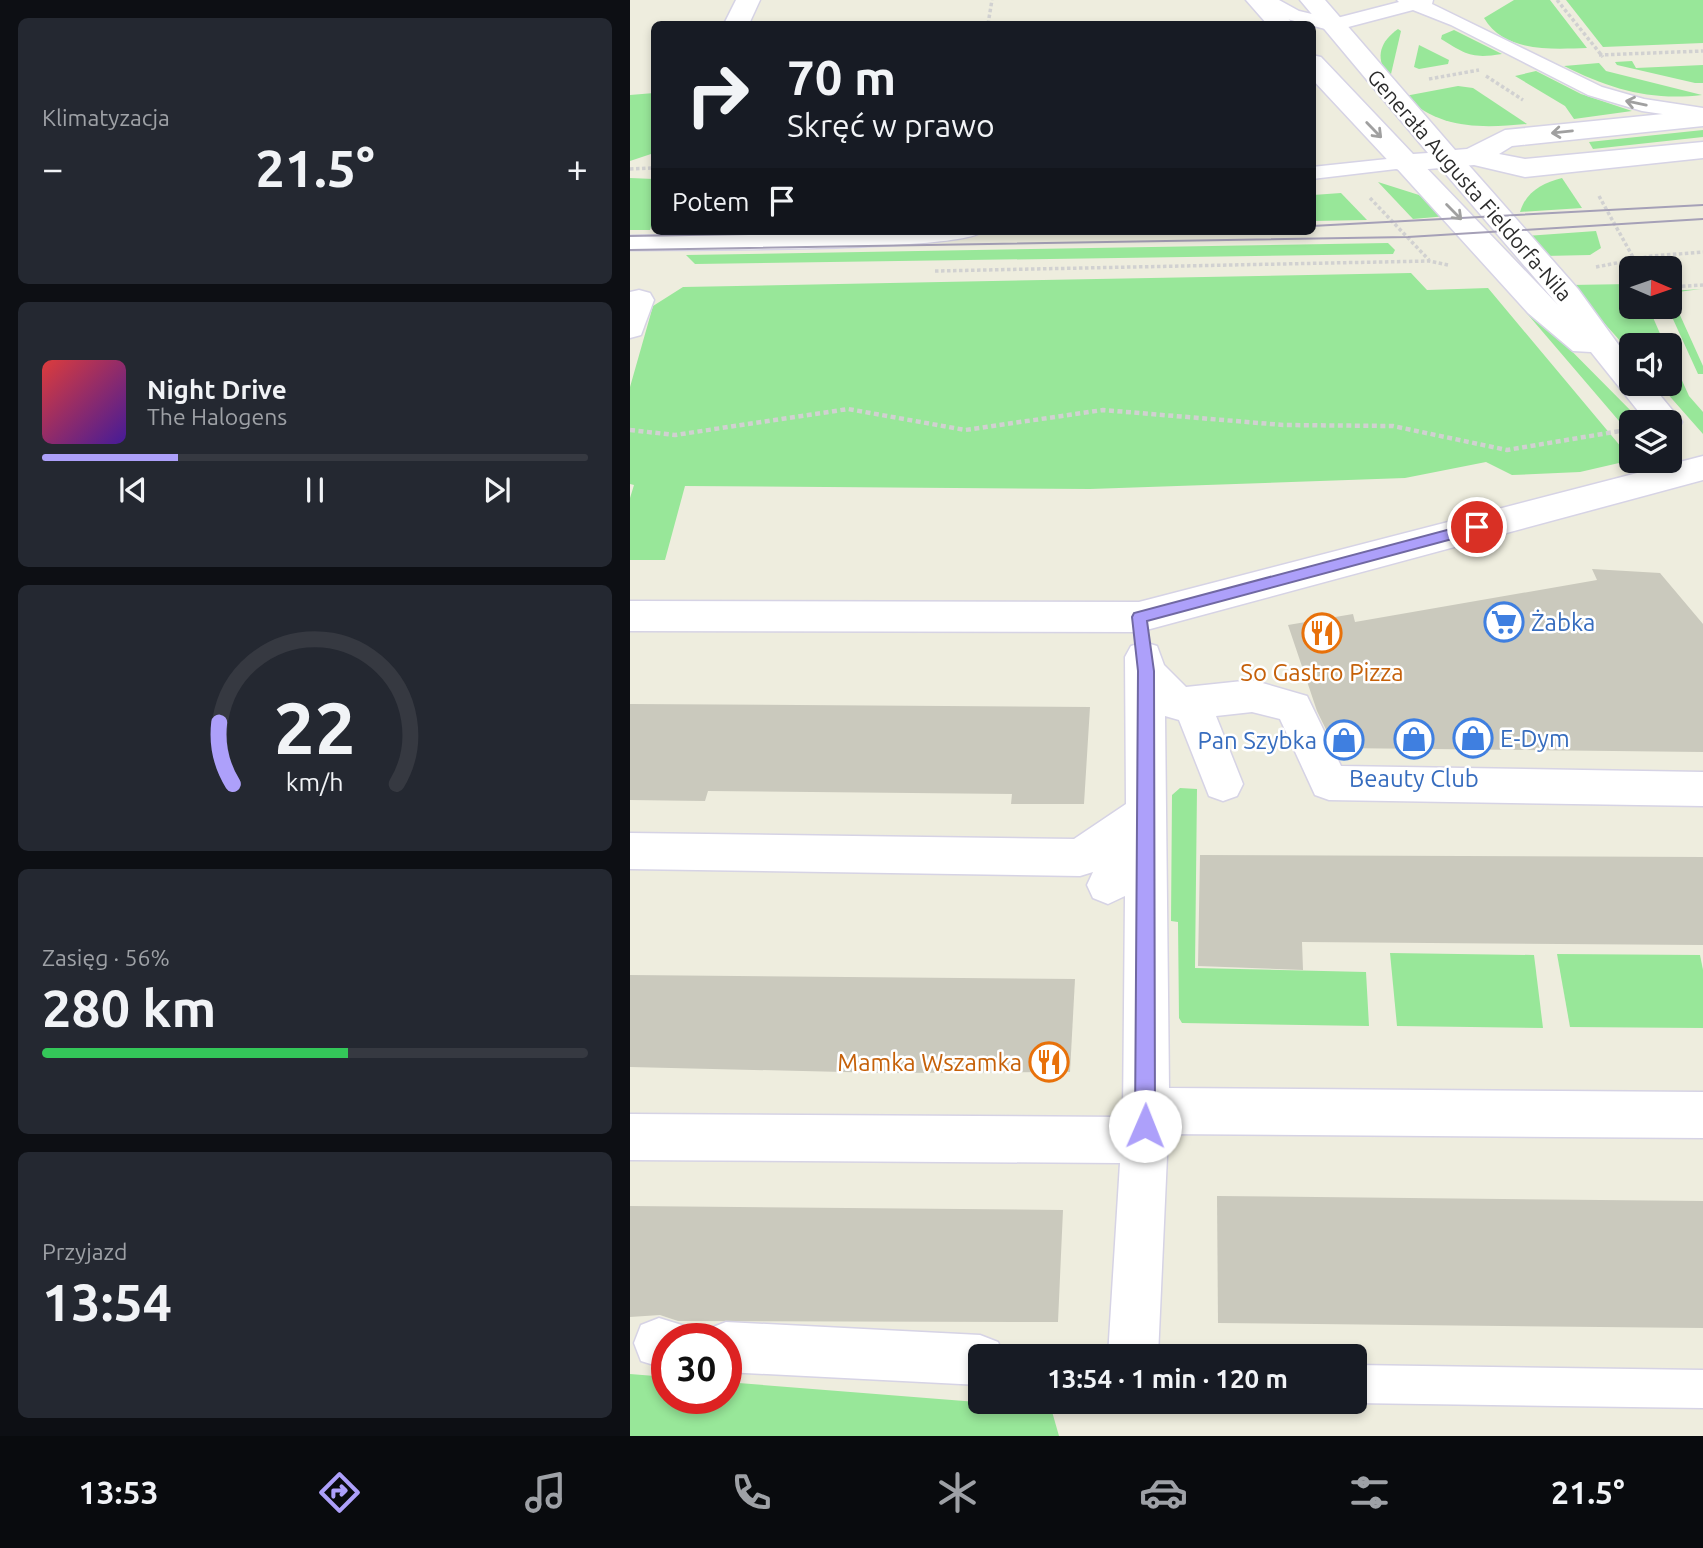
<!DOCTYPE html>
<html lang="pl">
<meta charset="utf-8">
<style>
:root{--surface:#171b24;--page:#242831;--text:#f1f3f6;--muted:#9ea1a6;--line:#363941;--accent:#ada0fa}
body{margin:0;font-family:Ubuntu,sans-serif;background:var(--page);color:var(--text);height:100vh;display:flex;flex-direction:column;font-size:26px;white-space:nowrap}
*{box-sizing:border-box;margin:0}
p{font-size:23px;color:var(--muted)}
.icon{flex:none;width:38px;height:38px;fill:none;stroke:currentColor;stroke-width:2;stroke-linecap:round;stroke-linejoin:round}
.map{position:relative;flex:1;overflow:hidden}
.side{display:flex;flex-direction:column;gap:18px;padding:18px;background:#0d0f14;width:630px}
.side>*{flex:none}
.top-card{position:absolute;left:21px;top:21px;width:665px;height:214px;border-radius:10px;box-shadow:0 4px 10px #0003;background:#171b24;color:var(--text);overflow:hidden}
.needle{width:46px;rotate:92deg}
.buttons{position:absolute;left:989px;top:256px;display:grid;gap:14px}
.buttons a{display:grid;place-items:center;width:63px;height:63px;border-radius:10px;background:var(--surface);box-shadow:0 4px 10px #0003;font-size:35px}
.speed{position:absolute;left:21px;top:1323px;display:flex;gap:14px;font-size:35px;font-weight:700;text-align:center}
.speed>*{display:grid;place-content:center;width:91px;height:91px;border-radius:50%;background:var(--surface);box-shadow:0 4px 10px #0003;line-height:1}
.speed .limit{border:10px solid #d22;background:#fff;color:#111}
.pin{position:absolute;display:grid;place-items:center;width:60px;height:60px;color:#fff;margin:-30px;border:4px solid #fff;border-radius:50%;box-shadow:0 2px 7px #0007}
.me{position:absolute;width:77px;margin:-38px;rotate:1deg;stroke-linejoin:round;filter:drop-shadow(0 0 5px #0008)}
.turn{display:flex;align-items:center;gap:24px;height:147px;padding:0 21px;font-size:32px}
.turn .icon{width:91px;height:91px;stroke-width:2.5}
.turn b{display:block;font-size:49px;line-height:60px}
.then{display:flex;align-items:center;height:66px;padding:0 21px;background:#0003;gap:14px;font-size:26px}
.big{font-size:52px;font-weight:600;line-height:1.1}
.side .card{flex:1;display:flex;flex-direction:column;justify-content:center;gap:10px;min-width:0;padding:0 24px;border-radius:10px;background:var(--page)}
.side .dial{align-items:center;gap:0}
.dial svg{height:182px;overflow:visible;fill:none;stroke:var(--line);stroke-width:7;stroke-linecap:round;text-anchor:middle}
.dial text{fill:var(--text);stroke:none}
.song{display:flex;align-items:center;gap:21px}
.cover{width:84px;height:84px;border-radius:10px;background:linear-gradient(135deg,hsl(0 70% 55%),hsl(260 70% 35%))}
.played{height:7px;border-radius:4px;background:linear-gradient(90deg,var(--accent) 25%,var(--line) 25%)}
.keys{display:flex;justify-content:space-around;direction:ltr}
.heat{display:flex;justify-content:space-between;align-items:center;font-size:38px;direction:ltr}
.charge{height:10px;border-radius:5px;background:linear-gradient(90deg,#34c759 56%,var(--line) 0)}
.trip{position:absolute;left:338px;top:1344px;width:399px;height:70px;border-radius:10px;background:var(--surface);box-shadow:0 4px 10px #0003;font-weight:600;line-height:70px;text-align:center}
.tabs{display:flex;height:112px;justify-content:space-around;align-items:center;background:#090b0e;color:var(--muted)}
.tabs .icon{width:49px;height:49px}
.tabs .selected{color:var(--accent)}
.tabs b{font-size:32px;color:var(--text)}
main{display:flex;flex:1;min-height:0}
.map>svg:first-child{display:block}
.green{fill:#98e799}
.building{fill:#cac9bd}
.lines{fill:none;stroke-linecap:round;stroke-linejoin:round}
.service-casing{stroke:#d6d3e5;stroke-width:3}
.minor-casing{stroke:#d6d3e5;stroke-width:3}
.tertiary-casing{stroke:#d6d3e5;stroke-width:3}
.path-far1{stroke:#d1d1d1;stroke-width:3.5;stroke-dasharray:3.5 2.5;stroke-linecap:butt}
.path{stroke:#d1d1d1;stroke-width:4.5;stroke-dasharray:5 3.5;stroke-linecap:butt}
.service{fill:#fff;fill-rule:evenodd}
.minor{fill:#fff;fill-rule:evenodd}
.tertiary{fill:#fff;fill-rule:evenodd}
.tram{stroke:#a5a0b7;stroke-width:2}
.oneway{stroke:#a0a0a0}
.route{fill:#ada0fa;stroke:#7068a2;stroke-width:2}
.labels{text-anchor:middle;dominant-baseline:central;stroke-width:5;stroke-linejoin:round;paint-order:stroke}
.far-street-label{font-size:21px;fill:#2c2c2c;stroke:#fff}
.shop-label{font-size:24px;fill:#366cbe;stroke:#fff;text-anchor:start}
.food-label{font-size:24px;fill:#c56008;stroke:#fff}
</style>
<main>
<section class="side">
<div class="card"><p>Klimatyzacja</p>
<div class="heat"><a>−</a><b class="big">21.5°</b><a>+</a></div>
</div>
<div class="card">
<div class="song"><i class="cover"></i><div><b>Night Drive</b><p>The Halogens</p></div></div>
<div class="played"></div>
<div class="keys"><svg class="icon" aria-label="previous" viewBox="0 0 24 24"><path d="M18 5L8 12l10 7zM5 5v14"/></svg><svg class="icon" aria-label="pause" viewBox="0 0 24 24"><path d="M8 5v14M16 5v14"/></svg><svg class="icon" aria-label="next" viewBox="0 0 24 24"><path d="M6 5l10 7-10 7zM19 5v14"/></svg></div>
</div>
<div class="card dial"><svg viewBox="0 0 100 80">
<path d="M14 69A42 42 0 1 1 86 69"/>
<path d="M14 69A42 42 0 0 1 8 42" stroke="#ada0fa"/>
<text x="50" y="56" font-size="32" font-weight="700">22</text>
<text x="50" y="72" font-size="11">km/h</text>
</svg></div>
<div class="card"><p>Zasięg · 56%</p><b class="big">280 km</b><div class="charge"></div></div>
<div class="card"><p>Przyjazd</p><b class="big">13:54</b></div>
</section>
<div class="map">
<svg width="1073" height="1436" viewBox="0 0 1073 1436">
<rect width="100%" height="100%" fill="#eeedde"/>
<!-- green -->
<g class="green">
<path d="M884 0H920L957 48C922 49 875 53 854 18Z"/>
<path d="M936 0H1073V43L973 47Z"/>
<path d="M768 29 771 31 761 74 758 75C744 57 751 41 768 29Z"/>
<path d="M824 30 872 54C841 59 836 54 811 39L812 35Z"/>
<path d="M789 45 819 60 818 64 789 69 784 67Z"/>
<path d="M1002 61 1006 68 1073 65V83H1065L987 65 985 62Z"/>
<path d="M969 63 976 71 1072 95C1020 101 980 89 934 66Z"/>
<path d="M906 71 951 94 1002 111 944 119 935 106 885 76Z"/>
<path d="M828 86 843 88 897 124C852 128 810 130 775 96Z"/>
<path d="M24 93V153L0 161V95Z"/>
<path d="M1073 130V137L963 149 959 142Z"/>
<path d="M0 178 24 179V217L20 230H0Z"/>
<path d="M932 178 952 208 890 212C896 192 912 183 932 178Z"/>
<path d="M748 182 789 195 817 216 783 219Z"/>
<path d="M711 193 737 220 683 221V195Z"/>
<path d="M966 231 971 248 960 255 914 256 896 236Z"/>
<path d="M758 243 765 250 763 254 65 264 56 255Z"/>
<path d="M781 273 797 290 858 288 1002 460 950 472 882 475 856 462 775 478 460 489 55 486 35 560H0V498L4 485 0 484V387L23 306 53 287Z"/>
<path d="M1001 284V306H1018L1035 345H1001V353L940 285Z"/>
<path d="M879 288 1012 422H1001V435L877 290Z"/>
<path d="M1071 289 1040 293 1073 366V374H1068L1037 306 1040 291Z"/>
<path d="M1040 354 1059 396 1073 412V434L1028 383H1040Z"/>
<path d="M550 788 567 789 565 968 736 972 739 1026 552 1023 549 1018 548 922 541 921 542 795Z"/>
<path d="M760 953 904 955 913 1028 767 1026Z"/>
<path d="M927 954 1070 955 1073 970V1028L940 1027Z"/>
<path d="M0 1374 37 1377V1398H96V1382L421 1408 429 1436H0Z"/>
</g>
<!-- building -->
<g class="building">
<path d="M962 569 1030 573 1073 624V752L705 748 687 711 658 625 723 614 725 622 967 580Z"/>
<path d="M0 704 460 707 454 804H381L382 794 78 791 75 801 0 800Z"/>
<path d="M570 855 1073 857V945L672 942 673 970 568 966Z"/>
<path d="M0 975 445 979 440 1072 255 1073 0 1067Z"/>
<path d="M587 1196 1073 1201V1328L588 1323Z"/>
<path d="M0 1206 433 1210 428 1322 48 1321 30 1315 0 1317Z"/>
</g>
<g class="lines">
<!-- service casing -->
<g class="service-casing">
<g id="service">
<path d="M626 0H649L669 11 703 19 769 2 767 0H803L802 4 972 87 1014 99 1073 108V120L1012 111 958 95 821 25 783 10 703 31 657 19Z"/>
<path d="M776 157 783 159 786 163 783 167 682 179V167Z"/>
<path d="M352 231C338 252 43 249 0 250V236Z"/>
<path d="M724 1365 1073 1370V1408L724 1403Z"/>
</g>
</g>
<!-- minor casing -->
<g class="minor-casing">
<g id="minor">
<path d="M106 0H130L119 24H94Z"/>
<path d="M818 151 828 153 948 289 1001 362V383H1020L1052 422 1048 430 1040 433V422H1017L961 352 943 351 898 313 762 163 766 157 776 155 786 157 928 305 808 165 804 159 808 153Z"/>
<path d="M9 290 20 293 24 300 11 335 0 338V292Z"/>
<path d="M1073 456V480L509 632 0 631V601L509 602Z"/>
<path d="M514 642 527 646 534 665 556 687 622 680 677 696 711 766 1073 772V806L699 800 685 795 650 719 622 712 586 716 613 784 607 796 593 801 579 796 549 720 535 716 539 1088 1073 1092V1138L538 1134 528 1356H478L490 1163 0 1160V1114L493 1117 495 896 478 904 463 898 457 885 463 872 450 876 0 869V833L444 839 496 804 495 657 501 646Z"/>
<path d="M29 1318 55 1326 60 1339H37V1369L11 1361 4 1343 11 1325Z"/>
<path d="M96 1322 350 1335 368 1342 374 1356H350V1385L96 1372V1339H74L78 1329Z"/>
</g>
</g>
<!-- tertiary casing -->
<g class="tertiary-casing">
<g id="tertiary">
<path d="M616 0H642L663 24H637Z"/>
<path d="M670 0H695L825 150 837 149 875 130 1073 110V126L882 146 869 154 895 159 1073 142V158L895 177 844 165 776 171 766 169 682 79V55L691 57 783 154 798 153Z"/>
</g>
</g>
<!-- path-far1 -->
<g class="path-far1">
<path d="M927 0 973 57"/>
<path d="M358 24 362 0"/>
<path d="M969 55 1073 51"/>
<path d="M856 76 893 100"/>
<path d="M799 79 849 70"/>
<path d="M0 169 24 168"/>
<path d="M969 196 1004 259"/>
<path d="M740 198 799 260"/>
<path d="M966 267 1022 256 1073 252"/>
<path d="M305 271 799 261 818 265"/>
<path d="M1040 287 1073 285"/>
</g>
<!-- path -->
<path class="path" d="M0 430 45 435 218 409 335 430 473 410 653 425 763 426 877 450 990 431"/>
<!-- service -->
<use href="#service" class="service"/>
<!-- minor -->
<use href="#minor" class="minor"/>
<!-- tertiary -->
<use href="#tertiary" class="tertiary"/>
<!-- tram -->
<g class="tram">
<path d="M682 226 1073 205"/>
<path d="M0 236 299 231"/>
<path d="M0 250 778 237 1073 219"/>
</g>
</g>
<!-- one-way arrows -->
<defs><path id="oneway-shaft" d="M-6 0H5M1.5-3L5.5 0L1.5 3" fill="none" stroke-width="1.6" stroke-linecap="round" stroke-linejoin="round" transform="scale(1.75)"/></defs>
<g class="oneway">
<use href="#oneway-shaft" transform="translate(1006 103) rotate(-168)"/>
<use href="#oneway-shaft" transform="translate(744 130) rotate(46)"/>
<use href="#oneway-shaft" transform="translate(932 132) rotate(174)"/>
<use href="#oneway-shaft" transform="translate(824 212) rotate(45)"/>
</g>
<!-- route -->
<path class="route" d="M847 522 852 524V531L517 621 524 671 525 1126 522 1133 515 1135 508 1133 505 1126 508 671 502 617 504 613Z"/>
<!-- icons -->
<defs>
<g id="supermarket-ring" transform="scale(2.0125)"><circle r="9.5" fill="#fff" stroke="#3f7fe0" stroke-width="1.5"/><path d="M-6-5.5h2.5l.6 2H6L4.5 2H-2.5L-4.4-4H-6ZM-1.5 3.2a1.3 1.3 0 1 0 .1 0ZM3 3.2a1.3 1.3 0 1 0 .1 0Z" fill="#3f7fe0"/></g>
<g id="restaurant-ring" transform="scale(2.0125)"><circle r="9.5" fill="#fff" stroke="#e8710a" stroke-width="1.5"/><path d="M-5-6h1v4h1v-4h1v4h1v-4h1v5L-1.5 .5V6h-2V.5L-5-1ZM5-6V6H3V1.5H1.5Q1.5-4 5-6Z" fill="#e8710a"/></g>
<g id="shop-ring" transform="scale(2.0125)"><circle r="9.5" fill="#fff" stroke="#3f7fe0" stroke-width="1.5"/><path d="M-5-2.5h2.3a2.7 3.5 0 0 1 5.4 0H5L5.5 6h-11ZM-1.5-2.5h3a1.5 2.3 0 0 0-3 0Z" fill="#3f7fe0"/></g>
</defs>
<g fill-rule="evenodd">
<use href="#supermarket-ring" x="874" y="622"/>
<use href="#restaurant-ring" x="692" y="633"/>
<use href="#shop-ring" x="843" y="738"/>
<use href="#shop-ring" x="784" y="739"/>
<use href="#shop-ring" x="714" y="740"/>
<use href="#restaurant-ring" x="419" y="1062"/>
</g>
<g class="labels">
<!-- far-street labels -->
<g class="far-street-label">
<text transform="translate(840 185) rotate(49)">Generała Augusta Fieldorfa-Nila</text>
</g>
<!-- shop labels -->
<g class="shop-label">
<text x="901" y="622">Żabka</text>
<text x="870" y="738">E-Dym</text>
<text x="687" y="740" text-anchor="end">Pan Szybka</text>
<text x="784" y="778" text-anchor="middle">Beauty Club</text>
</g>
<!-- food labels -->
<g class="food-label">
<text x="692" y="672">So Gastro Pizza</text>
<text x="392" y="1062" text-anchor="end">Mamka Wszamka</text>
</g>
</g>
</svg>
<div class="buttons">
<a><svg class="needle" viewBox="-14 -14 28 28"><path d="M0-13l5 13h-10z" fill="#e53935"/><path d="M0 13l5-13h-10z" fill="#9ea1a6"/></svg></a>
<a><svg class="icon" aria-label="sound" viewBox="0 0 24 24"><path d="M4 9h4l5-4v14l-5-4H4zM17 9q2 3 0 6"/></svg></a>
<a><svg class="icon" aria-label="layers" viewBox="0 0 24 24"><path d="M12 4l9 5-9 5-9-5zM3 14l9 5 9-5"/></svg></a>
</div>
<div class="speed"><div class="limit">30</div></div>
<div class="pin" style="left:847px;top:527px;background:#d93025"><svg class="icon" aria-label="arrive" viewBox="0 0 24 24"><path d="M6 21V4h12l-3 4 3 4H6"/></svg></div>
<svg class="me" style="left:515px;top:1126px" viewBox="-20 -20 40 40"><circle r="19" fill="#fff"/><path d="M0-13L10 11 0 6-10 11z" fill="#ada0fa"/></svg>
<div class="trip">13:54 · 1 min · 120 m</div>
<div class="top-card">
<div class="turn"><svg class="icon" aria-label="right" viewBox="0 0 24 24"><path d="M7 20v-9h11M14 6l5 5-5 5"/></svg><div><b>70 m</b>Skręć w prawo</div></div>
<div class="then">Potem<svg class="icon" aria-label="arrive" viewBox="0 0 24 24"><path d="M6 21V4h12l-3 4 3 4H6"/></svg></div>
</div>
</div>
</main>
<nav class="tabs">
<b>13:53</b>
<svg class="icon selected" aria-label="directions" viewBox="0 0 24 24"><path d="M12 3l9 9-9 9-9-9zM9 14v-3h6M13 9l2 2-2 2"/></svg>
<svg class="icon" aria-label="music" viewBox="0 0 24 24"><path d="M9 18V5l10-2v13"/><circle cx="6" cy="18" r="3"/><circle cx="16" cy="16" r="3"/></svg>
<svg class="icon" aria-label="phone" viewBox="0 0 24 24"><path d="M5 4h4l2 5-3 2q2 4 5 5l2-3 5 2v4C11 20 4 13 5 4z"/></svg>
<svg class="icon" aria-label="climate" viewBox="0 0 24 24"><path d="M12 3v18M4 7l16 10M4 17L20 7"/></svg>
<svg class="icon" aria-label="car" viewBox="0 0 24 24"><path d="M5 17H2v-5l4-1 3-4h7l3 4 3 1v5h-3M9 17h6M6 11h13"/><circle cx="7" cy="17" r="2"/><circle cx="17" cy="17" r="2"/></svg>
<svg class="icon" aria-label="filters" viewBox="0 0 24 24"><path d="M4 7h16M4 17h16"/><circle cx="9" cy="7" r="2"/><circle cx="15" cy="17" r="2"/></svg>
<b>21.5°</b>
</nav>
